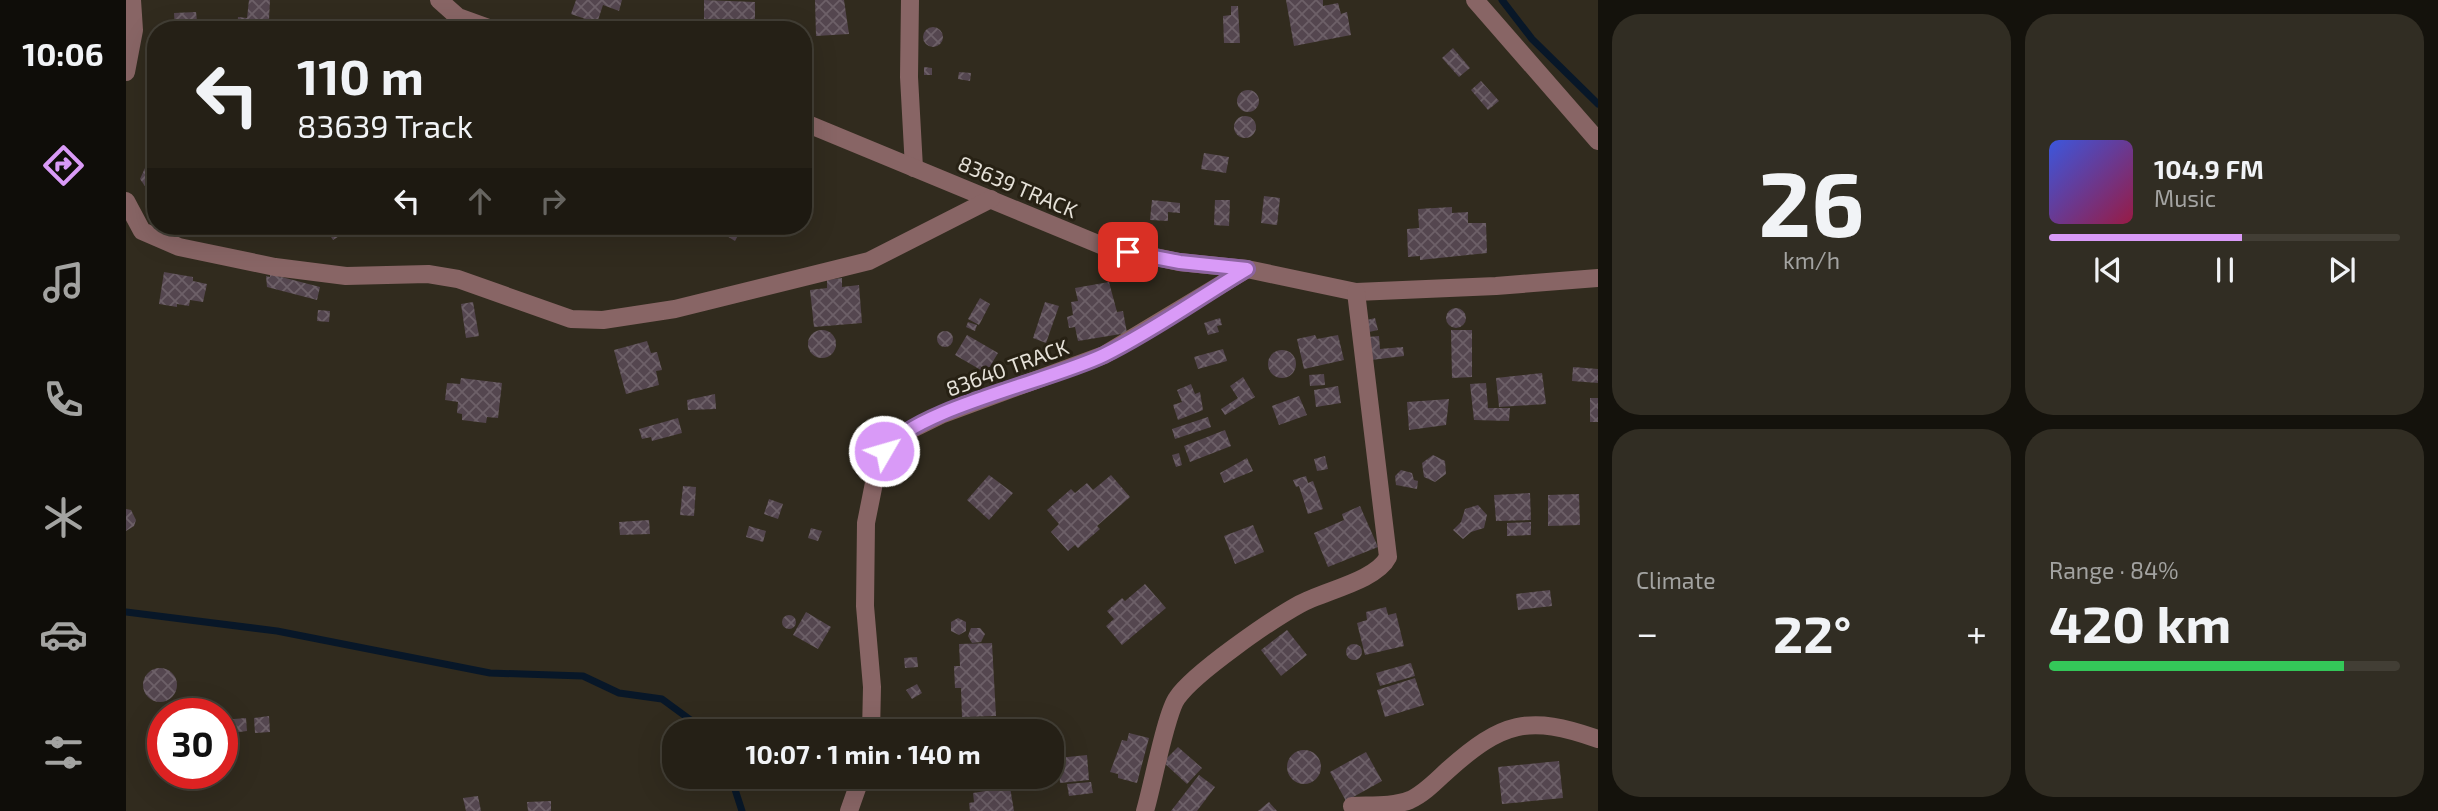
<!DOCTYPE html>
<meta charset="utf-8">
<style>
:root{--surface:#252016;--page:#312d23;--text:#f1f3f6;--muted:#a3a3a1;--line:#423e35;--accent:#d99af7}
body{margin:0;font-family:"Exo 2",sans-serif;background:var(--page);color:var(--text);height:100vh;display:flex;flex-direction:column;font-size:26px;white-space:nowrap}
*{box-sizing:border-box;margin:0}
p{font-size:23px;color:var(--muted)}
.icon{flex:none;width:38px;height:38px;fill:none;stroke:currentColor;stroke-width:2;stroke-linecap:round;stroke-linejoin:round}
.map{position:relative;flex:1;overflow:hidden}
.drawer{display:flex;flex-direction:column;gap:14px;padding:14px;background:#14120c;width:840px}
.drawer>*{flex:none}
.banner{position:absolute;left:21px;top:21px;width:665px;height:214px;border-radius:28px;box-shadow:0 7px 28px #0002,0 0 0 2px var(--line);background:#252016;color:var(--text);overflow:hidden}
.speed{position:absolute;left:21px;top:698px;display:flex;gap:14px;font-size:35px;font-weight:700;text-align:center}
.speed>*{display:grid;place-content:center;width:91px;height:91px;border-radius:50%;background:var(--surface);box-shadow:0 7px 28px #0002,0 0 0 2px var(--line);line-height:1}
.speed .limit{border:10px solid #d22;background:#fff;color:#111}
.pin{position:absolute;display:grid;place-items:center;width:60px;height:60px;color:#fff;margin:-30px;border-radius:14px;box-shadow:0 4px 10px #0006}
.me{position:absolute;width:77px;margin:-38px;rotate:52deg;stroke-linejoin:round;filter:drop-shadow(0 0 5px #0008)}
.turn{display:flex;align-items:center;gap:24px;height:147px;padding:0 35px;font-size:32px}
.turn .icon{width:91px;height:91px;stroke-width:2.5}
.turn b{display:block;font-size:49px;line-height:60px}
.lanes{display:flex;align-items:center;height:66px;padding:0 35px;background:#0003;justify-content:center;gap:35px;direction:ltr}
.lanes .off{opacity:.35}
.big{font-size:52px;font-weight:700;line-height:1.1}
.drawer .tile{flex:1;display:flex;flex-direction:column;justify-content:center;gap:10px;min-width:0;padding:0 24px;border-radius:28px;background:var(--page)}
.drawer .dial{align-items:center;gap:0}
.dial b{font-size:91px;line-height:1}
.song{display:flex;align-items:center;gap:21px}
.cover{width:84px;height:84px;border-radius:10px;background:linear-gradient(135deg,hsl(230 70% 55%),hsl(340 70% 35%))}
.played{height:7px;border-radius:4px;background:linear-gradient(90deg,var(--accent) 55%,var(--line) 55%)}
.keys{display:flex;justify-content:space-around;direction:ltr}
.heat{display:flex;justify-content:space-between;align-items:center;font-size:38px;direction:ltr}
.charge{height:10px;border-radius:5px;background:linear-gradient(90deg,#34c759 84%,var(--line) 0)}
.drawer .tiles{flex:1;display:grid;gap:14px;grid-template-columns:repeat(2,1fr)}
.trip{position:absolute;left:536px;top:719px;width:402px;height:70px;border-radius:28px;background:var(--surface);box-shadow:0 7px 28px #0002,0 0 0 2px var(--line);font-weight:700;line-height:70px;text-align:center}
main{display:flex;flex:1;min-height:0}
.tab-bar{display:flex;flex-direction:column;width:126px;justify-content:space-around;align-items:center;background:#0f0d09;color:var(--muted)}
.tab-bar .icon{width:49px;height:49px}
.tab-bar .current{color:var(--accent)}
.tab-bar b{font-size:32px;color:var(--text)}
.map>svg:first-child{display:block}
.lines{fill:none;stroke-linecap:round;stroke-linejoin:round}
.stream{stroke:#081728;stroke-width:7}
.building{fill:url(#building-cross-hatch)}
.minor{stroke:#886565;stroke-width:18}
.route-casing{stroke:#8d64a1;stroke-width:18}
.route{stroke:#d99af7;stroke-width:12}
.labels{text-anchor:middle;dominant-baseline:central;stroke-width:6;stroke-linejoin:round;paint-order:stroke}
.street-label{font-size:21px;fill:#e6e2d9;stroke:#272114}
</style>
<main>
<nav class="tab-bar">
<b>10:06</b>
<svg class="icon current" aria-label="directions" viewBox="0 0 24 24"><path d="M12 3l9 9-9 9-9-9zM9 14v-3h6M13 9l2 2-2 2"/></svg>
<svg class="icon" aria-label="music" viewBox="0 0 24 24"><path d="M9 18V5l10-2v13"/><circle cx="6" cy="18" r="3"/><circle cx="16" cy="16" r="3"/></svg>
<svg class="icon" aria-label="phone" viewBox="0 0 24 24"><path d="M5 4h4l2 5-3 2q2 4 5 5l2-3 5 2v4C11 20 4 13 5 4z"/></svg>
<svg class="icon" aria-label="climate" viewBox="0 0 24 24"><path d="M12 3v18M4 7l16 10M4 17L20 7"/></svg>
<svg class="icon" aria-label="car" viewBox="0 0 24 24"><path d="M5 17H2v-5l4-1 3-4h7l3 4 3 1v5h-3M9 17h6M6 11h13"/><circle cx="7" cy="17" r="2"/><circle cx="17" cy="17" r="2"/></svg>
<svg class="icon" aria-label="filters" viewBox="0 0 24 24"><path d="M4 7h16M4 17h16"/><circle cx="9" cy="7" r="2"/><circle cx="15" cy="17" r="2"/></svg>
</nav>
<div class="map">
<svg width="1472" height="811" viewBox="0 0 1472 811">
<defs>
<pattern id="building-cross-hatch" width="8" height="8" patternUnits="userSpaceOnUse" patternTransform="scale(1.75)"><rect width="8" height="8" fill="#54464f"/><path d="M0 0l8 8M0 8l8-8" fill="none" stroke="#6d6068"/></pattern>
</defs>
<rect width="100%" height="100%" fill="#312b1e"/>
<g class="lines">
<!-- stream -->
<g class="stream">
<path d="M1376 0 1406 39 1472 104"/>
<path d="M0 612 151 631 364 673 457 676 493 693 536 699 581 732"/>
<path d="M605 777 616 811"/>
</g>
</g>
<!-- building -->
<g class="building">
<path d="M123 0H144L143 20 132 19 131 30H111L112 17 121 18Z"/>
<path d="M450 0H496L493 11 477 5 471 23 445 14Z"/>
<path d="M578 0 629 2V30H578Z"/>
<path d="M689 0H718L723 34 690 36Z"/>
<path d="M1160 0H1197V6L1212 3 1215 14 1221 12 1225 35 1168 46Z"/>
<path d="M1105 6H1112L1114 43H1098L1097 16 1105 15Z"/>
<path d="M70 12 72 30H49L48 13Z"/>
<circle cx="807" cy="37" r="10"/>
<path d="M1327 48 1344 68 1333 77 1316 58Z"/>
<path d="M798 67 806 68V75H798Z"/>
<path d="M833 72 845 73 844 81 832 79Z"/>
<path d="M1355 81 1373 101 1362 110 1345 90Z"/>
<circle cx="1122" cy="101" r="11"/>
<circle cx="1119" cy="127" r="11"/>
<path d="M1078 153 1103 157 1100 173 1075 169Z"/>
<path d="M30 166V188L21 189 14 179 19 168Z"/>
<path d="M1138 196 1154 198 1151 225 1135 223Z"/>
<path d="M1026 200 1054 203V213L1042 212V221L1024 220Z"/>
<path d="M1089 200H1104L1103 226 1088 225Z"/>
<path d="M1326 207V213L1342 212V223H1360L1361 253 1294 260V256L1282 257 1281 229 1293 228 1292 209Z"/>
<path d="M198 226H229L207 240Z"/>
<path d="M523 226H545L536 237Z"/>
<path d="M600 226H617L609 241 596 233Z"/>
<path d="M38 272 67 277V281L81 284 77 302 64 300 63 306 51 304V307L33 304Z"/>
<path d="M144 274 194 287 191 300 141 287 140 276 144 277Z"/>
<path d="M716 278V287L733 285 736 323 688 327 684 290 701 288V280Z"/>
<path d="M983 282 991 312 997 311 1001 333 952 341 949 327 943 328 941 317 947 315 945 302 952 301 949 288Z"/>
<path d="M854 298 864 304 853 325 842 319Z"/>
<path d="M347 302 353 336 340 338 335 304Z"/>
<path d="M919 302 933 306 920 343 907 338Z"/>
<circle cx="1330" cy="318" r="10"/>
<path d="M192 310 204 311 203 322 191 321Z"/>
<path d="M1094 318 1096 325 1091 326 1093 332 1082 335 1078 323Z"/>
<path d="M1249 318 1252 330 1243 332 1241 320Z"/>
<path d="M842 322 851 325 849 331 840 327Z"/>
<circle cx="696" cy="344" r="14"/>
<path d="M1325 330H1346V377L1326 378Z"/>
<circle cx="819" cy="339" r="8"/>
<path d="M841 335 872 353 860 373 829 355Z"/>
<path d="M1189 335 1191 339 1212 335 1218 360 1178 369 1171 339Z"/>
<path d="M1253 336 1254 349 1277 347 1278 356 1245 360 1242 337Z"/>
<path d="M521 341 525 353 531 352 536 370 530 371 533 385 500 394 488 350Z"/>
<path d="M1097 349 1101 361 1072 369 1068 357Z"/>
<circle cx="1156" cy="364" r="14"/>
<path d="M1447 367 1472 369V383L1446 381Z"/>
<path d="M1416 373 1420 404 1373 407 1370 378Z"/>
<path d="M1198 374 1199 385 1184 386 1183 375Z"/>
<path d="M1117 377 1129 397 1099 415 1095 409 1112 398 1104 386Z"/>
<path d="M335 378 376 383 372 418 361 417 360 423 336 420V414L331 413 332 402 319 400 321 383 334 384Z"/>
<path d="M1360 383 1362 408H1384L1383 421 1348 420 1344 384Z"/>
<path d="M1065 384 1069 394 1074 392 1077 410 1052 420 1047 405 1056 402 1051 390Z"/>
<path d="M1212 386 1215 403 1190 407 1188 390Z"/>
<path d="M589 394 590 409 562 410 561 400Z"/>
<path d="M1173 396 1181 415 1153 425 1146 406Z"/>
<rect x="1464" y="398" width="8" height="24"/>
<path d="M1323 399 1320 425 1283 430 1281 402Z"/>
<path d="M1082 417 1085 427 1049 439 1046 429Z"/>
<path d="M552 418 556 433 526 441 525 437 516 439 513 429Z"/>
<path d="M1099 430 1105 446 1064 462 1058 446Z"/>
<path d="M1053 453 1056 465 1050 467 1046 455Z"/>
<path d="M1307 455 1319 461 1320 474 1309 482 1298 477 1296 463Z"/>
<path d="M1199 456 1202 469 1191 471 1188 459Z"/>
<path d="M1121 458 1127 471 1098 483 1094 473Z"/>
<path d="M1275 470 1286 473 1288 480 1292 481 1291 489 1270 485 1269 476Z"/>
<path d="M863 475 887 493 863 520 841 500Z"/>
<path d="M985 475 1004 497 971 526 974 529 952 548 949 545 942 551 925 532 933 524 921 510 945 489 949 493 961 483 967 490Z"/>
<path d="M1180 476 1182 483 1187 481 1197 509 1182 514 1173 486 1170 487 1167 480Z"/>
<path d="M557 486 570 487 568 516 554 515Z"/>
<path d="M1404 493 1405 520 1370 521 1368 495Z"/>
<path d="M1453 494 1454 525 1422 526V495Z"/>
<path d="M643 499 657 504 652 519 638 514Z"/>
<path d="M1352 505 1361 515 1358 528 1345 532 1337 539 1327 530 1335 522 1339 509Z"/>
<path d="M1234 506 1252 547 1202 567 1188 533 1218 520 1216 514Z"/>
<path d="M0 509 5 510 10 520 8 526 0 531Z"/>
<path d="M523 520 524 534 494 535 493 522Z"/>
<path d="M1405 522V535L1381 536V523Z"/>
<path d="M1127 525 1138 552 1109 564 1098 536Z"/>
<path d="M623 526 640 531 637 542 620 537Z"/>
<path d="M685 528 696 531 692 541 682 538Z"/>
<path d="M1019 584 1040 608 996 645 980 626 988 619 981 611 996 598 999 601Z"/>
<path d="M1424 590 1426 606 1392 610 1390 594Z"/>
<path d="M1260 607 1262 615 1270 613 1278 646 1239 655 1231 623 1241 620 1240 612Z"/>
<path d="M680 612 705 627 692 649 667 635Z"/>
<circle cx="663" cy="622" r="7"/>
<path d="M832 618 840 622V631L833 635 825 631V622Z"/>
<path d="M845 628H854L859 634 855 642 846 643 842 636Z"/>
<path d="M1161 630 1181 655 1155 676 1135 650Z"/>
<path d="M866 643 870 716 836 717 835 688H829L828 666H834L833 644Z"/>
<circle cx="1228" cy="652" r="8"/>
<path d="M791 657 792 667 779 668 778 658Z"/>
<path d="M1285 663 1289 676 1254 686 1250 673Z"/>
<circle cx="34" cy="685" r="17"/>
<path d="M1289 678 1298 705 1259 717 1251 690Z"/>
<path d="M791 684 796 693 786 699 780 690Z"/>
<path d="M143 716 144 732 129 733 128 718Z"/>
<path d="M120 718 121 731 98 734 96 720Z"/>
<path d="M1003 733 1023 738 1011 783 992 778V774L984 772 996 740 1001 741Z"/>
<path d="M1052 747 1076 768 1061 784 1037 762Z"/>
<circle cx="1178" cy="767" r="17"/>
<path d="M1240 752 1256 781 1220 801 1204 772Z"/>
<path d="M961 755 963 780 934 783 932 758Z"/>
<path d="M1433 761 1437 798 1376 804 1372 767Z"/>
<path d="M1073 775 1089 787 1071 811H1045Z"/>
<path d="M965 782 967 793 943 796 941 784Z"/>
<path d="M884 787 888 811H844L843 803 848 802 847 793Z"/>
<path d="M352 796 355 811H340L337 798Z"/>
<path d="M425 801V811H402L401 802Z"/>
<path d="M1143 802 1151 811H1132Z"/>
</g>
<g class="lines">
<!-- minor -->
<g class="minor">
<path d="M313 0 332 17 368 30"/>
<path d="M784 0 783 77 788 168"/>
<path d="M1349 0 1472 141"/>
<path d="M0 72 8 30 6 0"/>
<path d="M677 122 977 246 1053 262 1121 269 1230 292 1370 286 1472 278"/>
<path d="M0 201 16 231 53 247 149 267 220 276 302 274 332 279 445 319 477 320 549 309 743 261 865 199"/>
<path d="M745 732 746 687 739 606 740 523 751 468 768 438 817 414 978 355 1121 269"/>
<path d="M1226 806C1244 805 1266 807 1284 800 1298 794 1311 780 1322 770 1376 722 1402 714 1472 739"/>
<path d="M723 811 735 777"/>
<path d="M1019 811C1026 788 1040 713 1051 698 1068 673 1145 620 1174 604 1197 591 1250 581 1262 557L1230 292"/>
</g>
</g>
<g class="lines">
<!-- route casing -->
<g class="route-casing">
<path id="route" d="M758 451C790 408 925 381 978 355 1027 331 1074 297 1121 269L1054 262 1002 252"/>
</g>
<!-- route -->
<use href="#route" class="route"/>
</g>
<g class="labels">
<!-- street labels -->
<g class="street-label">
<text transform="translate(892 186) rotate(23)">83639 TRACK</text>
<text transform="translate(881 367) rotate(-20)">83640 TRACK</text>
</g>
</g>
</svg>
<div class="speed"><div class="limit">30</div></div>
<div class="pin" style="left:1002px;top:252px;background:#d93025"><svg class="icon" aria-label="arrive" viewBox="0 0 24 24"><path d="M6 21V4h12l-3 4 3 4H6"/></svg></div>
<svg class="me" style="left:758px;top:451px" viewBox="-20 -20 40 40"><circle r="17" fill="#d99af7" stroke="#fff" stroke-width="3"/><path d="M0-11L8 9 0 5-8 9z" fill="#fff"/></svg>
<div class="trip">10:07 · 1 min · 140 m</div>
<div class="banner">
<div class="turn"><svg class="icon" aria-label="left" viewBox="0 0 24 24"><path d="M17 20v-9H6M10 6l-5 5 5 5"/></svg><div><b>110 m</b>83639 Track</div></div>
<div class="lanes"><svg class="icon" aria-label="left" viewBox="0 0 24 24"><path d="M17 20v-9H6M10 6l-5 5 5 5"/></svg><svg class="icon off" aria-label="ahead" viewBox="0 0 24 24"><path d="M12 20V5M6 11l6-6 6 6"/></svg><svg class="icon off" aria-label="right" viewBox="0 0 24 24"><path d="M7 20v-9h11M14 6l5 5-5 5"/></svg></div>
</div>
</div>
<section class="drawer">
<div class="tiles">
<div class="tile dial"><b>26</b><p>km/h</p></div>
<div class="tile">
<div class="song"><i class="cover"></i><div><b>104.9 FM</b><p>Music</p></div></div>
<div class="played"></div>
<div class="keys"><svg class="icon" aria-label="previous" viewBox="0 0 24 24"><path d="M18 5L8 12l10 7zM5 5v14"/></svg><svg class="icon" aria-label="pause" viewBox="0 0 24 24"><path d="M8 5v14M16 5v14"/></svg><svg class="icon" aria-label="next" viewBox="0 0 24 24"><path d="M6 5l10 7-10 7zM19 5v14"/></svg></div>
</div>
<div class="tile"><p>Climate</p>
<div class="heat"><a>−</a><b class="big">22°</b><a>+</a></div>
</div>
<div class="tile"><p>Range · 84%</p><b class="big">420 km</b><div class="charge"></div></div>
</div>
</section>
</main>
